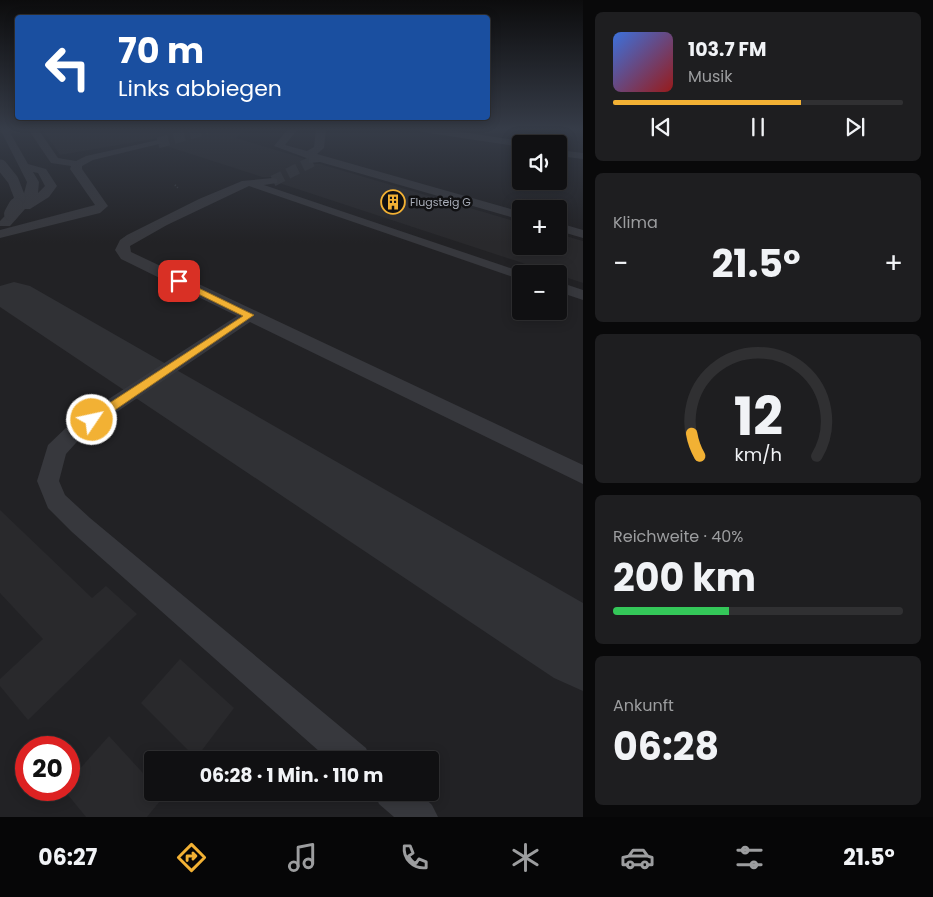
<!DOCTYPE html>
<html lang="de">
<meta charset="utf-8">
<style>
:root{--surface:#101012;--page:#1e1e20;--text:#f1f3f6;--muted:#9c9d9f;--line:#303032;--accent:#f2b134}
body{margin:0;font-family:Poppins,sans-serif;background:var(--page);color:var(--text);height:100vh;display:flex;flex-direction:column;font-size:19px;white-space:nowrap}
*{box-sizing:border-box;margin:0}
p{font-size:16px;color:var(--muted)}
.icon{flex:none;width:28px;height:28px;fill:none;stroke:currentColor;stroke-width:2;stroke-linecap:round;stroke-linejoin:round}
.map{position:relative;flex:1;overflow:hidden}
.panel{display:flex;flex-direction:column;gap:12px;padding:12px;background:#09090a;width:350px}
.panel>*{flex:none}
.hud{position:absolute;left:15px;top:15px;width:475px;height:105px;border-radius:5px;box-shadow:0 2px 12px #0003,0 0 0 1px var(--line);background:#1a4fa0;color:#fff;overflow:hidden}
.fabs{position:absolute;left:512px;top:135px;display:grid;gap:10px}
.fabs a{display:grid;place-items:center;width:55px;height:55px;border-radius:5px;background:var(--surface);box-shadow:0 2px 12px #0003,0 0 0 1px var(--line);font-size:25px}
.speed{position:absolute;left:15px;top:736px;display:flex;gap:10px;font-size:25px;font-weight:700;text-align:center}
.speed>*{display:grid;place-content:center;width:65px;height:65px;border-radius:50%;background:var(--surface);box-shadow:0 2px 12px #0003,0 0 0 1px var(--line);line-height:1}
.speed .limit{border:8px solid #d22;background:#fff;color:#111}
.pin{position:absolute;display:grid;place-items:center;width:42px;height:42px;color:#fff;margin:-21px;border-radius:10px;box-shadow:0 2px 8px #0006}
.me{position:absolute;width:55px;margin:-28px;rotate:56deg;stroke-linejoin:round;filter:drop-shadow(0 0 4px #0008)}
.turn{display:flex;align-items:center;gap:18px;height:105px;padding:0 20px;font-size:22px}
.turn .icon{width:65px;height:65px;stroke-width:2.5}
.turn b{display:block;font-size:35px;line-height:42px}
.big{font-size:38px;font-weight:700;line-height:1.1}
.panel .card{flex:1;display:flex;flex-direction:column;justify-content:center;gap:8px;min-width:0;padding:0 18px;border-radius:8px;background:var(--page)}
.panel .dial{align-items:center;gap:0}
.dial svg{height:130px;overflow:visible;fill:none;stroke:var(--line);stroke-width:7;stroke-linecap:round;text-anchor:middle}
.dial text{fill:var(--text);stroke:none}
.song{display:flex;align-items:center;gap:15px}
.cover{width:60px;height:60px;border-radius:8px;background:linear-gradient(135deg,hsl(220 70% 55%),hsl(0 70% 35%))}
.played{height:5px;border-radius:2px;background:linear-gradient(90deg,var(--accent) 65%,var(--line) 65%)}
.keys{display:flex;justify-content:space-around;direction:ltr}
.heat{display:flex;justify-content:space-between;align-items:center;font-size:28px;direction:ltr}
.charge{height:8px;border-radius:4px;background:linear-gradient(90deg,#34c759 40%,var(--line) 0)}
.trip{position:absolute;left:144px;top:751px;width:295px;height:50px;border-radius:5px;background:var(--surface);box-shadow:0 2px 12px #0003,0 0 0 1px var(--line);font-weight:700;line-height:50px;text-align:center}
.tabs{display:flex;height:80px;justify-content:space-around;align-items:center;background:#060607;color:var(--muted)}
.tabs .icon{width:35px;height:35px}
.tabs .on{color:var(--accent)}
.tabs b{font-size:22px;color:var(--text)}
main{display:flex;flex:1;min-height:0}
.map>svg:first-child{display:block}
.built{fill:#222225;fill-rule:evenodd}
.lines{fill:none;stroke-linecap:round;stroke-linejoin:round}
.taxiway{fill:#303135;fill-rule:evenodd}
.building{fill:#29292c}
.minor-tunnel{stroke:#333438;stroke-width:11;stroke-dasharray:11 5.5;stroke-linecap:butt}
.path{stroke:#3d3f44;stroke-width:2;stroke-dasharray:1 2;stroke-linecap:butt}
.minor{fill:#37383d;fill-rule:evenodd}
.minor-bridge-far1{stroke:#37383d;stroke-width:11}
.minor-bridge{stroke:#37383d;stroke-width:14}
.route{fill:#f2b134;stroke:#9d7322}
.labels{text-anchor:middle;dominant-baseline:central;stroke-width:5;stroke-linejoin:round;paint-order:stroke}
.far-poi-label{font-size:11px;fill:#a8adb8;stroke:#111113;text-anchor:start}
</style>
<main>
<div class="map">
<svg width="583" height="817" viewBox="0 0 583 817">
<rect width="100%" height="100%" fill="#161618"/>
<!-- built -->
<path class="built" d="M0 129H583V817H0ZM521 144H559V181H521ZM521 209H559V246H521ZM521 274H559V311H521ZM26 748H69V790H26ZM152 760H430V792H152Z"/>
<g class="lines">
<!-- taxiway -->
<path class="taxiway" d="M14 282 30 286 583 603V691L554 678 0 307V286Z"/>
</g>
<!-- building -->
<g class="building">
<path d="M42 129H245L236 138 296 156 307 160 308 164H320L521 223V246H559V234L583 241V283L279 183 277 177H262L163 145 165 143 159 138 60 155Z"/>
<path d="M0 510 92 598 106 586 137 614 28 720 0 686V679L43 639 0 593Z"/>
<path d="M180 659 234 708 196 758 141 703Z"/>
<path d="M109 736 152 783V792H161L164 796 147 817H86L64 790H69V781Z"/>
</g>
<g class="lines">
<!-- minor-tunnel -->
<g class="minor-tunnel">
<path d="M158 143 207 129"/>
<path d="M273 181 313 161"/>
</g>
<!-- path -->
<path class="path" d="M175 185 179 189"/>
<!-- minor -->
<g class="minor">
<path d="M0 129H8L28 164 46 169 57 186 49 197 30 209H25L10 226H0V221L23 197 27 182ZM33 172 38 173 45 186 38 193 39 182Z"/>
<path d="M28 129H38L58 158 76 161 86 156 158 140 163 143 93 160 82 166V169L108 206 100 213 0 238V230L95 205 70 169 71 166 51 163Z"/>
<path d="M288 129H298L285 145 307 151 314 147 316 129H326L324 148 317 154 521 212V220L320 162 309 163V159L274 146Z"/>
<path d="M417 129H442L521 141 526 144H521V147L422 132Z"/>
<path d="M559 150 583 153V159L559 156Z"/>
<path d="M273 178 277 179V183L264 185 528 274H521V279L516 278 249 186 167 225 130 246 131 252 583 465V484L250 322 84 434 66 454 59 481 65 495 90 518 366 748 371 760H329L72 532 48 508 37 481 48 445 70 424 237 316 121 259 115 250 120 240 127 235 199 199 242 181Z"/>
<path d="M559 223 583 230V238L559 231Z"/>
<path d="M559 282 583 290V300L559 292Z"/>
<path d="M374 792H418L432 805 438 817H394L379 804Z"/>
</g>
<!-- minor-bridge-far1 -->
<path class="minor-bridge-far1" d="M1 165 13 180 20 198 15 207"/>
<!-- minor-bridge -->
<path class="minor-bridge" d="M11 214 16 205"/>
</g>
<!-- sky -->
<linearGradient id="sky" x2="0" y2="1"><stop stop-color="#0c0c0d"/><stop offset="0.53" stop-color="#363c48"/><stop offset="1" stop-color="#363c48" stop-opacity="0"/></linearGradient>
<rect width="583" height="243" fill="url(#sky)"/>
<!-- route -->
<path class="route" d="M176 280H182L254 315 96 423H88V417L243 316 176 283Z"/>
<!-- icons -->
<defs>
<g id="building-ring" transform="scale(1.25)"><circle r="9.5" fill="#111113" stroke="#f2b134" stroke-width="1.5"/><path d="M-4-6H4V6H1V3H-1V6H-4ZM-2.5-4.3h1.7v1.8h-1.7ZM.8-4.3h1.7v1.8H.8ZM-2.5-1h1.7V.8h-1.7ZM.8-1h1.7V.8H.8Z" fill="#f2b134"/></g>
</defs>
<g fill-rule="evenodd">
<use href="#building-ring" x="393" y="202"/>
</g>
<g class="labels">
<!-- far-poi labels -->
<g class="far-poi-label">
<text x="410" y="202">Flugsteig G</text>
</g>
</g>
</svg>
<div class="fabs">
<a><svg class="icon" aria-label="sound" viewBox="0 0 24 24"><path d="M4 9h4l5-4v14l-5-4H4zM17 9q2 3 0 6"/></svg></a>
<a>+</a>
<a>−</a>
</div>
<div class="speed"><div class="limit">20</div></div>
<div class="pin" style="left:179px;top:281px;background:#d93025"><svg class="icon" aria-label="arrive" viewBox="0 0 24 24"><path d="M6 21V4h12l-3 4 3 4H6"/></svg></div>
<svg class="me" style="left:92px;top:420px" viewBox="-20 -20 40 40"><circle r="17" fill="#f2b134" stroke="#fff" stroke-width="3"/><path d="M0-11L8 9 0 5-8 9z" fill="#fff"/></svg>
<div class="trip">06:28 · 1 Min. · 110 m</div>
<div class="hud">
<div class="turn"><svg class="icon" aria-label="left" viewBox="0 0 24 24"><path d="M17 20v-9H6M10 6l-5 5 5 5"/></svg><div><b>70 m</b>Links abbiegen</div></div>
</div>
</div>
<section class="panel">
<div class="card">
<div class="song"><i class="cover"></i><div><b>103.7 FM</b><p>Musik</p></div></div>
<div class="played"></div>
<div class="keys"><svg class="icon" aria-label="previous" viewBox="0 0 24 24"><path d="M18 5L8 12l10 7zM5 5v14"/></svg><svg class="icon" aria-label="pause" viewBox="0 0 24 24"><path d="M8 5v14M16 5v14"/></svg><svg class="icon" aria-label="next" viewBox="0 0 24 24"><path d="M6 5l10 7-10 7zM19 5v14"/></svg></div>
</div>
<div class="card"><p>Klima</p>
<div class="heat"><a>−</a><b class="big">21.5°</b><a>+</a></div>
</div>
<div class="card dial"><svg viewBox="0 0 100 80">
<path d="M14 69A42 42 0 1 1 86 69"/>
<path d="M14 69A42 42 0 0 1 9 55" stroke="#f2b134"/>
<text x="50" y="56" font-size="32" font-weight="700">12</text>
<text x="50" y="72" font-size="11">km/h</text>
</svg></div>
<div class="card"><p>Reichweite · 40%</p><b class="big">200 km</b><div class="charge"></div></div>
<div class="card"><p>Ankunft</p><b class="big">06:28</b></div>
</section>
</main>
<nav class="tabs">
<b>06:27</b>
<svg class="icon on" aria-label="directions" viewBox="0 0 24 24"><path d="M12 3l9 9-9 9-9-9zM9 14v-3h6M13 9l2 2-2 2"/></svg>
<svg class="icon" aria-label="music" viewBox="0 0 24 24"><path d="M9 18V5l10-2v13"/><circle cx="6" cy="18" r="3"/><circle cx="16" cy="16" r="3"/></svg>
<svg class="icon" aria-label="phone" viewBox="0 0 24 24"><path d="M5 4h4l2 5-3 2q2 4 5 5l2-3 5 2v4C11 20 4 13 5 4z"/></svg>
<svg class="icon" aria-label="climate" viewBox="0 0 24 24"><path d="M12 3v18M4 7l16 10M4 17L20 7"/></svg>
<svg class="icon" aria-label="car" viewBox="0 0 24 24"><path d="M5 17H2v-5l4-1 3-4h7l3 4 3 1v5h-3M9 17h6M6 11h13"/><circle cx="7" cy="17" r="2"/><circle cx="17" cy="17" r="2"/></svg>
<svg class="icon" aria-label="filters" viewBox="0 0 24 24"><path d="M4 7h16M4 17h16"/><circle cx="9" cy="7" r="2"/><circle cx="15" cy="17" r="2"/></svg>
<b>21.5°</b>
</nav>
